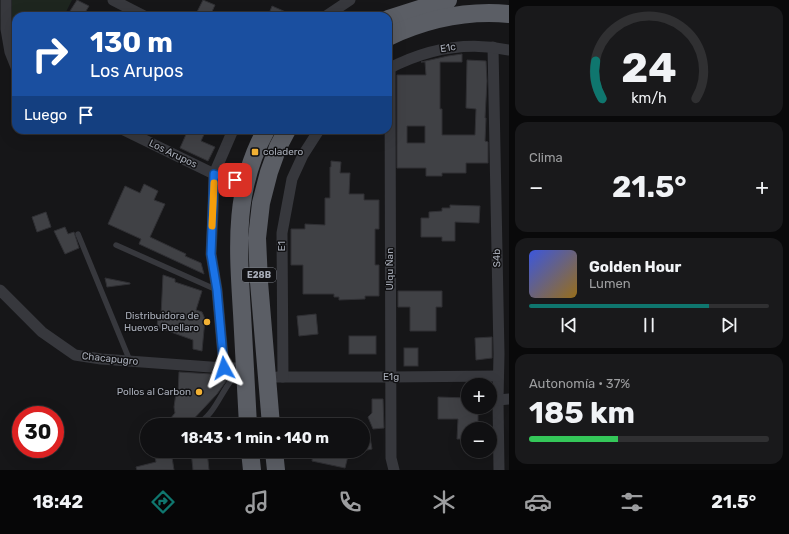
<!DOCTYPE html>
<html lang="es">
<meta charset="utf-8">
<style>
:root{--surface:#101012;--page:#19191b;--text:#f1f3f6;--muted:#9c9d9f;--line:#303032;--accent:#0f766e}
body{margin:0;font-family:Rubik,sans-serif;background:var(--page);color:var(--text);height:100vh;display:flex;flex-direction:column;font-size:15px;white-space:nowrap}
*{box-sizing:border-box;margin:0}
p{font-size:13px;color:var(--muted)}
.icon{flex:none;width:22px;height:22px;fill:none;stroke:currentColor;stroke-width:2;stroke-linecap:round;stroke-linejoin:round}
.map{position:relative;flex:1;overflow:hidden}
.sheet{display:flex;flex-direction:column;gap:6px;padding:6px;background:#09090a;width:280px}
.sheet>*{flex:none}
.hud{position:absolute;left:12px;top:12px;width:380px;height:122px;border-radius:12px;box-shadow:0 4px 16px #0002,0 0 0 1px var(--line);background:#1a4fa0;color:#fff;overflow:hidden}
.fabs{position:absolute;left:461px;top:378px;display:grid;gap:8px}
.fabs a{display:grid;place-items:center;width:36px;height:36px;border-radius:50%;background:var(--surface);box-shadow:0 4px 16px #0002,0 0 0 1px var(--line);font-size:20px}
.speed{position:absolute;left:12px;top:406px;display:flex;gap:8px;font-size:20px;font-weight:700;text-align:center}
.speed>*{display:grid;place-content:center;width:52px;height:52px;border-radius:50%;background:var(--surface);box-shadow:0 4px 16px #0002,0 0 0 1px var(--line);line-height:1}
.speed .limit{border:6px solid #d22;background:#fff;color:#111}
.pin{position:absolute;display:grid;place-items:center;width:34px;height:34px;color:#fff;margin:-17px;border-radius:8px;box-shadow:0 2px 6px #0006}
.me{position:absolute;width:44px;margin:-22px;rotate:355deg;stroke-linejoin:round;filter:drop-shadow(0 0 3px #0008)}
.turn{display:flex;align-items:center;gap:14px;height:84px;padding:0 12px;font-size:18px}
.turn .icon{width:52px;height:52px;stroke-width:2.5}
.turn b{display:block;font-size:28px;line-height:34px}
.then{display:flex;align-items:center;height:38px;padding:0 12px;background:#0003;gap:8px;font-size:15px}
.big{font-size:30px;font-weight:700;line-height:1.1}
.sheet .widget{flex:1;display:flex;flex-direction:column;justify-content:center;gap:6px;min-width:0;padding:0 14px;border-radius:12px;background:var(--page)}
.sheet .dial{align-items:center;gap:0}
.dial svg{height:104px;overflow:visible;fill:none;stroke:var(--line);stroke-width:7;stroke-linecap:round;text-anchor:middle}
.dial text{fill:var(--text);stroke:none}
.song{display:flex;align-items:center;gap:12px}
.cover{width:48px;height:48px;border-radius:6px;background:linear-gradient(135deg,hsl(230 70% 55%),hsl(40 70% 35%))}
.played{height:4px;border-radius:2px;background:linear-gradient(90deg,var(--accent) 75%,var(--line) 75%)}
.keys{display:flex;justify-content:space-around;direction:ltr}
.heat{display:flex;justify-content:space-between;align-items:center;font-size:22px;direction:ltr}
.charge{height:6px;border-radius:3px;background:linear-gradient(90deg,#34c759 37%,var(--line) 0)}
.trip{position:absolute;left:140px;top:418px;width:230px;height:40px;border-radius:20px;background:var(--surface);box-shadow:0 4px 16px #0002,0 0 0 1px var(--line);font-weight:700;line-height:40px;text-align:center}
.tab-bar{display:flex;height:64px;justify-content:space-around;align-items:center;background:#060607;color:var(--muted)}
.tab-bar .icon{width:28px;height:28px}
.tab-bar .current{color:var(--accent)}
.tab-bar b{font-size:18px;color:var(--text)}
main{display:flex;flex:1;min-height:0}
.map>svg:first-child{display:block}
.green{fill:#1e261f}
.building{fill:#404145;stroke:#303034;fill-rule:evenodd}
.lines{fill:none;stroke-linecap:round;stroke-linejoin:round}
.service{stroke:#37383d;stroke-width:5.5}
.minor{stroke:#37383d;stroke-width:11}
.trunk{stroke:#5b5e65;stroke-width:18}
.route-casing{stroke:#114b97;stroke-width:10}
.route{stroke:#1a73e8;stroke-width:7}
.slow{stroke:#f59e0b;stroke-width:7}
.poi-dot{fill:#f2b134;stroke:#111113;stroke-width:1.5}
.labels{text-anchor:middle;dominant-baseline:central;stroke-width:3;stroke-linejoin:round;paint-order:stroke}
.shield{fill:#111113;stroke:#7b7e86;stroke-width:1}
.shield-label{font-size:9px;font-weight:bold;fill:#a8adb8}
.street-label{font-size:10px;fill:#a8adb8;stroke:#111113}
.poi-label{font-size:10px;fill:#a8adb8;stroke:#111113;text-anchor:end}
</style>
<main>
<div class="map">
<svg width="509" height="470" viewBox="0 0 509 470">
<rect width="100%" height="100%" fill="#161618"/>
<!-- green -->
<path class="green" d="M12 0H72L64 16H16V48L12 22Z"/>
<!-- building -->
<g class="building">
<path d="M77 0 89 6 83 16H78L70 11Z"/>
<path d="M203 0 215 5 210 16H195Z"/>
<path d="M272 6 295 16H268Z"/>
<path d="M462 54V62H440V109H442V135H475L476 109 466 108 467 60 486 61 487 81 485 118H486L485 141 488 142V163H466V173H442V176H426V168H397V75H426L425 62H421L448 56ZM407 126H425V143H407Z"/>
<path d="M188 130H206L201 141 215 147 208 161 180 148Z"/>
<path d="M331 161 341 162 340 173H350L349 194H364V200H379V229H375V265H379V296H365V299L339 300V297H334V294H303V265H291V229H305V224L325 225V198H330V167H331Z"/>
<path d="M144 184 158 191 154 200 165 204 150 237 186 254 185 256 201 263 204 274 139 244 141 239 108 224 125 186 140 193Z"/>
<path d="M450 205 480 206 479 223 455 222V241H442V237H421V218H429V212L442 211V208H450Z"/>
<path d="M46 212 51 227 37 232 32 217Z"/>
<path d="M65 227 68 234 74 232 79 248 65 254 54 231Z"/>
<path d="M163 275 175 279V282L202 291 196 310 202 312 205 319 202 351 193 349V340L157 327 158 316H161Z"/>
<path d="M105 278 130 283V284L107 287Z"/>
<path d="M398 291H442V307H436V331H410V307H398Z"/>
<path d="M316 314 318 334 299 336 297 316Z"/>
<rect x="349" y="336" width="27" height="18"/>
<path d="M492 337V358L476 360 475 338Z"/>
<rect x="404" y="348" width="14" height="18"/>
<path d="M179 372 228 375 229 377 217 394 188 425H165L175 413 174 407 176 393 178 395Z"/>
<path d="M438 397 468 398V407H478V429H468V439H457L458 419H438Z"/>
<path d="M372 399H383L384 428 373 429 368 417 372 413Z"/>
<path d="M370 437 372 449 363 451V438Z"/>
<path d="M154 451H171L174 470H137L136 467 156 462Z"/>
<path d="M191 451H207L209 470H193Z"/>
<path d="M313 451H325L348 456 345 468 312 461Z"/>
</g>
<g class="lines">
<!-- service -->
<g class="service">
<path d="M78 234 130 361"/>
<path d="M116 245 217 290"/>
<path d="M196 425C213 416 219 397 230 382 234 378 238 375 242 371"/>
</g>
<!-- minor -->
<g class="minor">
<path d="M6 0V29L10 52 16 67"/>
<path d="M113 0 144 16"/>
<path d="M326 16 350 0"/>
<path d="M493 47 499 354 498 400 499 470"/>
<path d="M390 68 391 458 394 470"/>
<path d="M388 69C426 49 467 41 509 50"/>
<path d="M124 130 214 174 245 183"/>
<path d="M0 290 42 332 75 355 101 359 224 368H245"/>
<path d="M224 368 217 290 211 254 213 212 214 174 233 130"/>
<path d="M277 377H390L498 376"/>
<path d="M283 377 282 233 292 179 303 155 319 130"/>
<path d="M498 400 509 399"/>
</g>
<!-- trunk -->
<g class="trunk">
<path d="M388 19 448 0"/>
<path d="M388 37C426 19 466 10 509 14"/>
<path d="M248 425C246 388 244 350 242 313 238 248 233 189 266 130"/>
<path d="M271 425 259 282 257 238 261 203 269 172 278 147 287 130"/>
<path d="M250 451 252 470"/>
<path d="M274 451 276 470"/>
</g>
</g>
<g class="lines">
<!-- route casing -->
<g class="route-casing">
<path id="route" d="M224 368 217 290 211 254 214 174 235 180"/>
</g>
<!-- route -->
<use href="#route" class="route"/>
<!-- slow -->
<path class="slow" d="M212 226 214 183"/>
</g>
<!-- markers -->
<g class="poi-dot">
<rect x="251" y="148" width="8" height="8" rx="2"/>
<circle cx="207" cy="322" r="4"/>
<circle cx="199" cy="392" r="4"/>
</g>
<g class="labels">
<!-- shield labels -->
<rect class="shield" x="242" y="268" width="34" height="14" rx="3"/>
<g class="shield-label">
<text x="259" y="275">E28B</text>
</g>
<!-- street labels -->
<g class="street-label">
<text transform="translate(448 48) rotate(-9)">E1c</text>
<text transform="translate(173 154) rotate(26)">Los Arupos</text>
<text transform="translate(282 246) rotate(-90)">E1</text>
<text transform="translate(497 258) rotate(-91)">S4b</text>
<text transform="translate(390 269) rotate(-90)">Ulqu Ñan</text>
<text transform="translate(110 359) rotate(6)">Chacapugro</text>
<text x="391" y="377">E1g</text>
</g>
<!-- poi labels -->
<g class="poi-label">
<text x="263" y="152" text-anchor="start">coladero</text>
<text x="199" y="316">Distribuidora de<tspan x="199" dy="12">Huevos Puellaro</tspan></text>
<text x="191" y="392">Pollos al Carbon</text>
</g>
</g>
</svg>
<div class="fabs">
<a>+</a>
<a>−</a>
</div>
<div class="speed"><div class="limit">30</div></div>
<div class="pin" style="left:235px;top:180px;background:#d93025"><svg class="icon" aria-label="arrive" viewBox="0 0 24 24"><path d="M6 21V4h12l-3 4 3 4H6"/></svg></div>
<svg class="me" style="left:224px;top:368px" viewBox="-20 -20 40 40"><path d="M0-17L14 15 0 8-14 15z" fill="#1a73e8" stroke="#fff" stroke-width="4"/></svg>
<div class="trip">18:43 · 1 min · 140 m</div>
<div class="hud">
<div class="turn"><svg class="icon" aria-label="right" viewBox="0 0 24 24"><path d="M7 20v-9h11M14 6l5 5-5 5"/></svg><div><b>130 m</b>Los Arupos</div></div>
<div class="then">Luego<svg class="icon" aria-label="arrive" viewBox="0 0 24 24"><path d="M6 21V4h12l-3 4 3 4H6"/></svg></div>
</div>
</div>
<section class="sheet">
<div class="widget dial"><svg viewBox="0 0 100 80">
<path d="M14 69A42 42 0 1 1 86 69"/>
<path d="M14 69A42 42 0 0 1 9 40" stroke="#0f766e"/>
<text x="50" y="56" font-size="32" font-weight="700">24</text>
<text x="50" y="72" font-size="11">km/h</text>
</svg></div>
<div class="widget"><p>Clima</p>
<div class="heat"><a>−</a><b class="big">21.5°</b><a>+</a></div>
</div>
<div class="widget">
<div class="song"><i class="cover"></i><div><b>Golden Hour</b><p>Lumen</p></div></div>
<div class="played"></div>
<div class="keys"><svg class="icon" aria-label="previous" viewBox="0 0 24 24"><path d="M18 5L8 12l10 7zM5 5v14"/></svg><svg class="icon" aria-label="pause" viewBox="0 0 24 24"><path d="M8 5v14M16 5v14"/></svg><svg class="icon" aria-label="next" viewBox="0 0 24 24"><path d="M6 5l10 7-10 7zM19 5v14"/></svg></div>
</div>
<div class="widget"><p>Autonomía · 37%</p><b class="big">185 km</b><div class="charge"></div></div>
</section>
</main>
<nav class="tab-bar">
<b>18:42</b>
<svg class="icon current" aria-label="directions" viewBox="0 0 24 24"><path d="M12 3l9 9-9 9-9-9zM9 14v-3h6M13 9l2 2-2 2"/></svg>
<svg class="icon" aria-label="music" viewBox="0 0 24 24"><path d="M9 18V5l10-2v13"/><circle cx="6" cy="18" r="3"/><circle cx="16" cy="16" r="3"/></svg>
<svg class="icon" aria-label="phone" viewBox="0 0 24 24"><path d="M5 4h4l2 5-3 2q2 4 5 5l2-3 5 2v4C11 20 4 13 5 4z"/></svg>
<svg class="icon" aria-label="climate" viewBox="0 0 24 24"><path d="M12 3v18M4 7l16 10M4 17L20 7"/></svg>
<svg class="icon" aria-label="car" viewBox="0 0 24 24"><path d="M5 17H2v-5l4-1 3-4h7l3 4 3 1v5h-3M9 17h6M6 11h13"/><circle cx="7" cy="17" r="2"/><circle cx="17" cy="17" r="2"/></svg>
<svg class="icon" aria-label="filters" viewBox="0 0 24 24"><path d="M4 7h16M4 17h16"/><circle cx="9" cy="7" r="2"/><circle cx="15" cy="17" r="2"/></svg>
<b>21.5°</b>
</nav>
